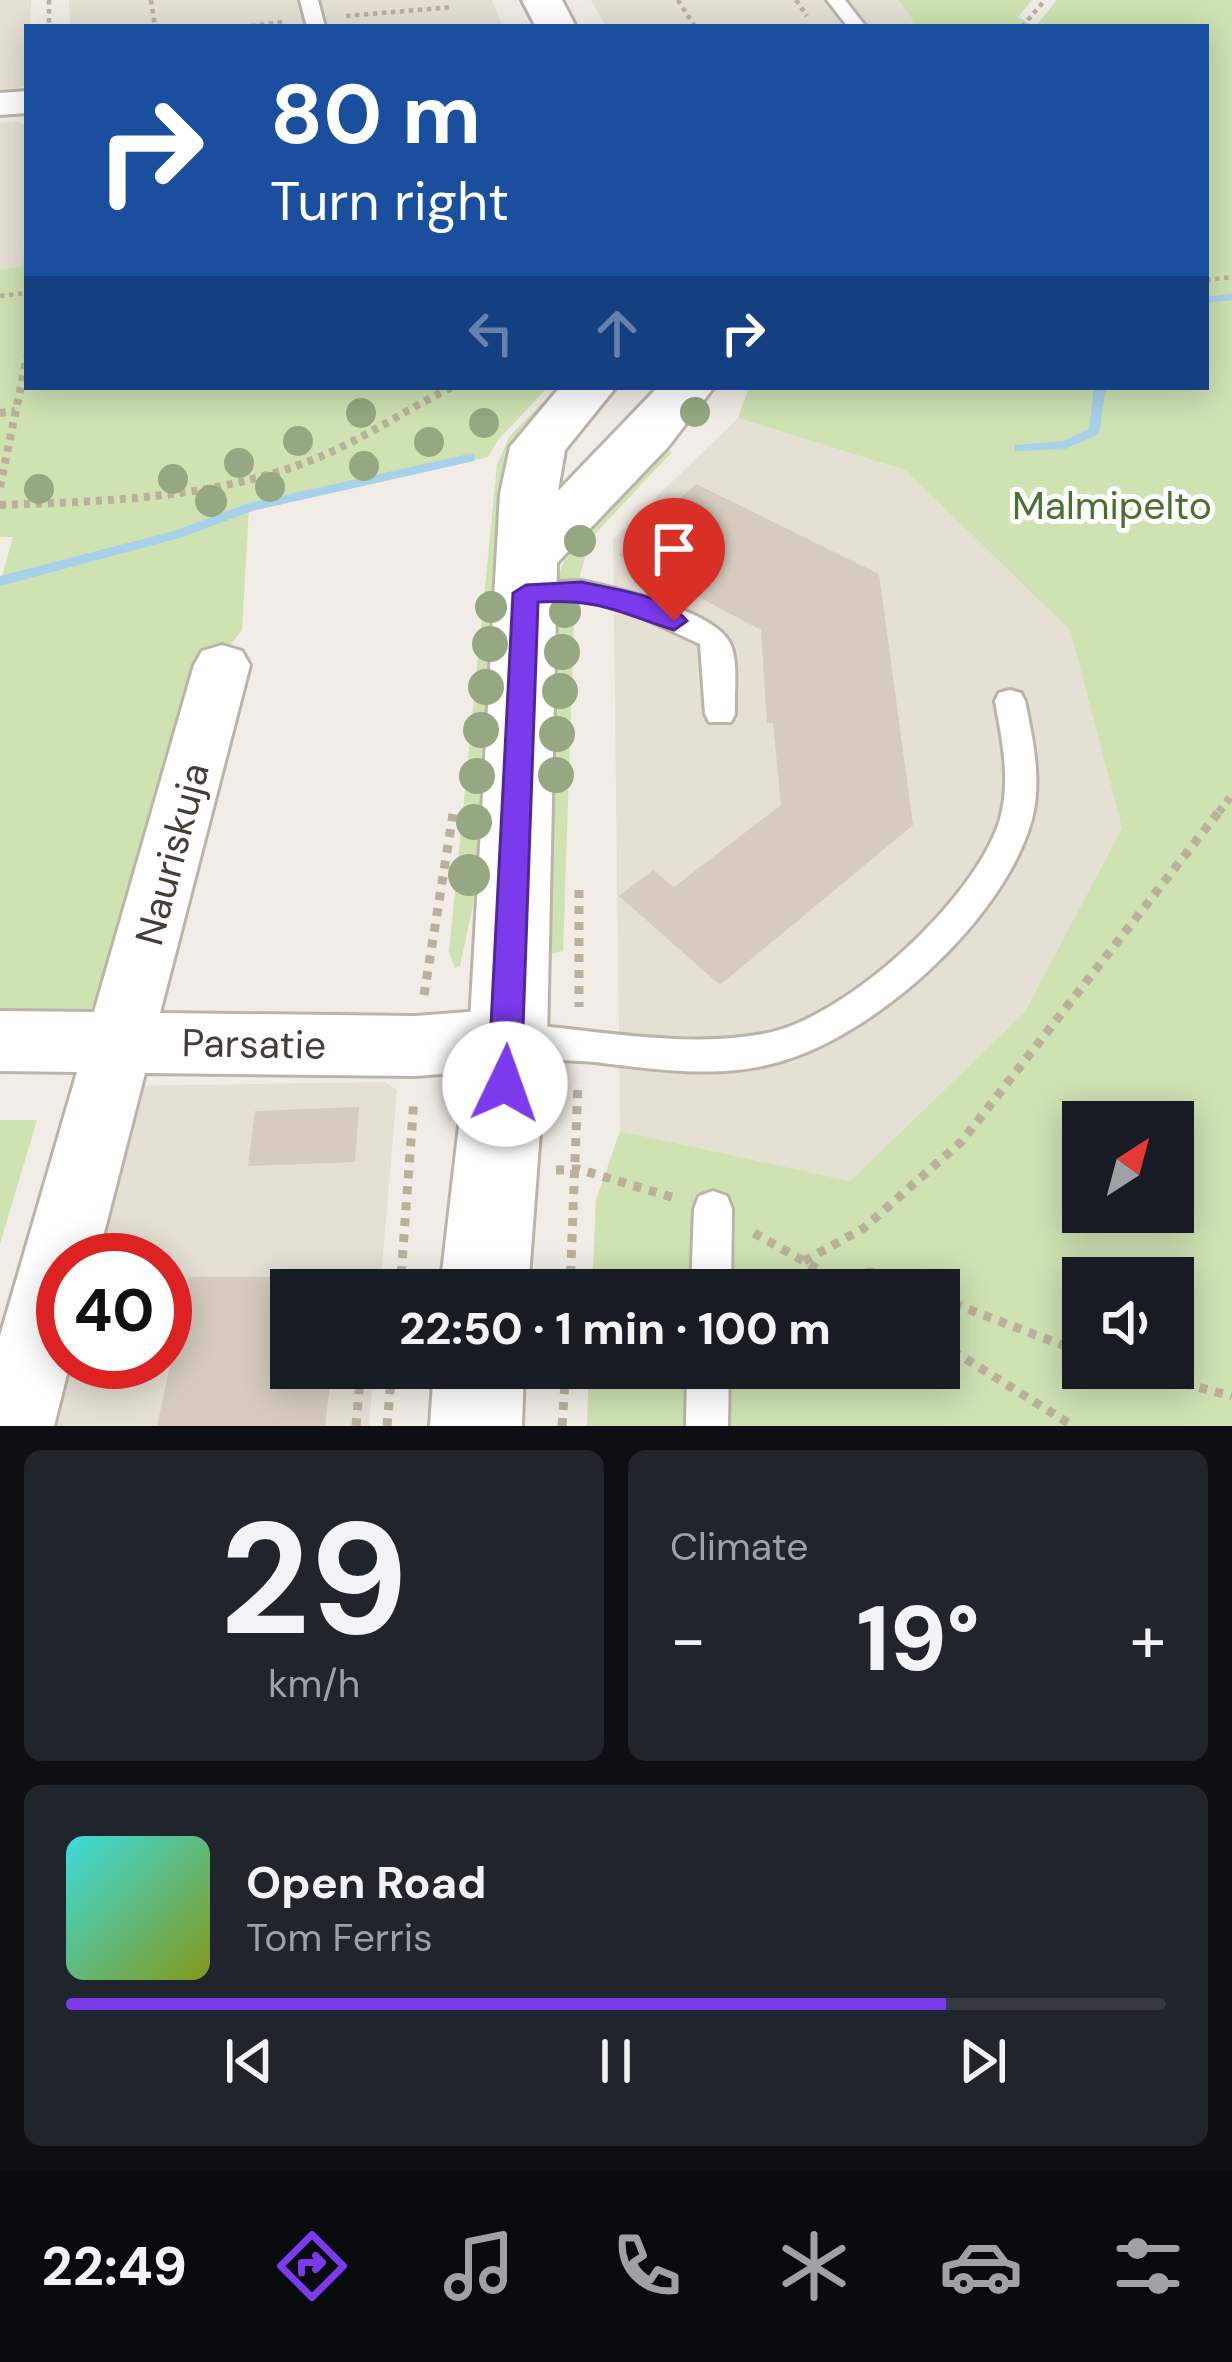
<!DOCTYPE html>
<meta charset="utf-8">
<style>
:root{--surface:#171b24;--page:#20242c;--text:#f1f3f6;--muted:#9ea1a6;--line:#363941;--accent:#7c3aed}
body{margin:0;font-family:"DM Sans",sans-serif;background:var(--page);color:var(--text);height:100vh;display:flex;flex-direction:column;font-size:45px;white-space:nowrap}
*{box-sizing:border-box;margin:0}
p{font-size:39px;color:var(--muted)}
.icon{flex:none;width:66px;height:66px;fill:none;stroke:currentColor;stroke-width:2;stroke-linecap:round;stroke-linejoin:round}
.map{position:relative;height:1426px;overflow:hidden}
.drawer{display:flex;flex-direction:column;gap:24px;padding:24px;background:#0d0f14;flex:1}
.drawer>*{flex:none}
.hud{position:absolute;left:24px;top:24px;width:1185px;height:366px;border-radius:0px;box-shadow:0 6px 30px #0003;background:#1a4fa0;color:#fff;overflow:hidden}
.needle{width:78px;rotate:36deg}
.buttons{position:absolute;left:1062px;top:1101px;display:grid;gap:24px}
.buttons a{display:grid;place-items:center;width:132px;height:132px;border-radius:0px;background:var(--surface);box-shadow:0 6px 30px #0003;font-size:60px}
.speed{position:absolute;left:36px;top:1233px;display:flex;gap:24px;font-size:60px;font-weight:700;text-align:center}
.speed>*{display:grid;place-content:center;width:156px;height:156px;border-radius:50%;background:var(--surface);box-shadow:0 6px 30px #0003;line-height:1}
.speed .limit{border:18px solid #d22;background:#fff;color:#111}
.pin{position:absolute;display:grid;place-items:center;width:102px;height:102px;color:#fff;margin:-123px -51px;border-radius:50% 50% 50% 0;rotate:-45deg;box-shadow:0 0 12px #0007}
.pin .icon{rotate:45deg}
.me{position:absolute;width:132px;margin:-66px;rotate:3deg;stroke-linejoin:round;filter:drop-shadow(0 0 9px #0008)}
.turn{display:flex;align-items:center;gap:42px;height:252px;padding:0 48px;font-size:54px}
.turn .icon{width:156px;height:156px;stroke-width:2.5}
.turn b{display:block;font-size:84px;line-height:102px}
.lanes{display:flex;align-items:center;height:114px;padding:0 48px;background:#0003;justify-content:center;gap:60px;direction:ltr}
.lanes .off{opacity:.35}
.big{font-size:90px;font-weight:800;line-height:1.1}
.drawer .tile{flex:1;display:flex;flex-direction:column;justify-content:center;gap:18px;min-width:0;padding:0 42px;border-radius:18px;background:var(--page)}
.drawer .dial{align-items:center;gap:0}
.dial b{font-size:156px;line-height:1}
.song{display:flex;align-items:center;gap:36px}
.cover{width:144px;height:144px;border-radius:18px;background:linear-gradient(135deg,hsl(180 70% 55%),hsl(70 70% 35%))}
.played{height:12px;border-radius:6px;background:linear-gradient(90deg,var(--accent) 80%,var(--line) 80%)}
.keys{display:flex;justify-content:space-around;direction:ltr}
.heat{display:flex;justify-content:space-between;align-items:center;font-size:66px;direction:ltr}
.drawer .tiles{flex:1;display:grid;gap:24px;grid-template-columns:1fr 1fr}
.tile:last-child{grid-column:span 2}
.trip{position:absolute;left:270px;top:1269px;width:690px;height:120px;border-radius:0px;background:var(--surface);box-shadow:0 6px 30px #0003;font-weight:800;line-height:120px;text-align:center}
.tab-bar{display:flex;height:192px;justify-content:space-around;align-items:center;background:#090b0e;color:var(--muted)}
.tab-bar .icon{width:84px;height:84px}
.tab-bar .on{color:var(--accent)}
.tab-bar b{font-size:54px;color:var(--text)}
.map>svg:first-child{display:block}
.residential{fill:#e5dfd4}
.green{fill:#cee2b2;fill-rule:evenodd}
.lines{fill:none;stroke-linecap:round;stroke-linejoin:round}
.stream{fill:#a7d0e9;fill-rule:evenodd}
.building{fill:#d5cbbf}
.service-casing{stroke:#bcb4a9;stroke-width:6}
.minor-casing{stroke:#bcb4a9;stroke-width:6}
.tertiary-casing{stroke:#bcb4a9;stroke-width:6}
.path-far2{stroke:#bcb09c;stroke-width:4.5;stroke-dasharray:4.5 4.5;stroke-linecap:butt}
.path-far1{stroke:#bcb09c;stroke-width:8;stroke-dasharray:6 6;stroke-linecap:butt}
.path{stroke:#bcb09c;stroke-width:9;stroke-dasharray:8 8;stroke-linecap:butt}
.service{fill:#fff;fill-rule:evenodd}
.minor{fill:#fff;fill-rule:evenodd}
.tertiary{fill:#fff;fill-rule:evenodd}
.tree{fill:#95a881}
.route{fill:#7c3aed;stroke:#51269a;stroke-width:3}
.labels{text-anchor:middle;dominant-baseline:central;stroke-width:10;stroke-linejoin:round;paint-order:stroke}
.park-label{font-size:39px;fill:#49702e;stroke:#fff}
.street-label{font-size:39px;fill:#433d36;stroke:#fff}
</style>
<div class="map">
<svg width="1232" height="1426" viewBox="0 0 1232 1426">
<rect width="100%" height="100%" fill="#f1ede6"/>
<!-- residential -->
<g class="residential">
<path d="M0 0H31L27 84 0 95Z"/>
<path d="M69 0H492L503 27H70Z"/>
<path d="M591 0H898L918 27H606Z"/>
<path d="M16 121 27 126 23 266 0 270V123Z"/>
<path d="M738 418 905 470 1070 630 1122 828 1024 1013 850 1181 620 1131 613 539Z"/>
<path d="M385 1082 397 1090 380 1290H291V1368H374L369 1426H36L63 1322V1362H165V1260H79L125 1086Z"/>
</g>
<!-- green -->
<g class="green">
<path d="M898 0H1032L1018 17 1035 27 1057 0H1232V1426H587L589 1368H939V1290H592L596 1200 620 1131 850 1181 1024 1013 1122 828 1070 630 905 470 738 418 749 387H1206V27H918ZM1083 1122H1173V1212H1083ZM1083 1278H1173V1368H1083Z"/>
<path d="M27 194V387H548L498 440 488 457 249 508 242 630 184 704 99 996 87 1014 0 1017V583L13 537H0V270L23 266Z"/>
<path d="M543 402 553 405 504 586 476 891 460 966 455 968 449 952 497 465 509 437Z"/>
<path d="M659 446 672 452 590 539 575 593 563 951 552 954 546 886 558 577 569 546Z"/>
<path d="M0 1120H37L0 1244Z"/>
</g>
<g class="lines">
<!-- stream -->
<g class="stream">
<path d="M1232 294V300L1206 303V297Z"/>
<path d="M1094 387H1106L1099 434 1065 449 1015 451V445L1063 441 1089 429Z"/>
<path d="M469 454 474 455 475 458 474 461 252 511 183 537 0 586V576L174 531 249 503Z"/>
</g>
</g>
<!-- building -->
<g class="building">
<path d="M696 484 879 574 913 825 720 985 619 896 653 870 674 887 781 805 773 723H767L761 630 619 555Z"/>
<path d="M359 1107 355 1162 248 1166 255 1111Z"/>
<path d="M189 1277H291V1368H332L325 1426H157Z"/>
</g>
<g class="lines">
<!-- service casing -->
<g class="service-casing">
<g id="service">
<path d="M300 0H318L325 27H307Z"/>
<path d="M827 0H845L866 27H848Z"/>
<path d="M582 581C616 589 722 611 732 648 738 667 734 694 735 714L731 722H709L705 714 700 644C662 627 626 606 584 601 562 598 527 612 512 593L526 583Z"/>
<path d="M1010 690 1021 693 1025 701C1033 739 1042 780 1032 819 1005 920 869 1043 767 1065 712 1078 651 1069 595 1062 563 1059 525 1061 495 1050L490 1039 495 1028 508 1023C592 1029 680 1049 763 1034 845 1020 977 898 1000 819 1011 781 1002 739 995 701L999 693Z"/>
<path d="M713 1191 727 1196 732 1209 731 1290H691L694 1209 699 1196Z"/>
<path d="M687 1368H729L728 1426H686Z"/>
</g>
</g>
<!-- minor casing -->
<g class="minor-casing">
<g id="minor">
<path d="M27 91V113L0 115V93Z"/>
<path d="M222 645 242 651 250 665 160 1013 415 1016 508 1009 532 1018 542 1039 532 1060 508 1069 415 1076 145 1073 97 1260H63V1362H70L54 1426H0V1336L77 1072 0 1071V1011L94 1012 194 665 202 651Z"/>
</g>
</g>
<!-- tertiary casing -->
<g class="tertiary-casing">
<g id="tertiary">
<path d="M522 0H562L576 27H536Z"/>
<path d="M560 387H616L565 450 558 491 658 387H714L668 447 557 563 547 1039 528 1290H440L469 1039 500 494 510 447Z"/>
<path d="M434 1368H524L522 1426H430Z"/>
</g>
</g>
<!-- path-far2 -->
<g class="path-far2">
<path d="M49 0V27"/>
<path d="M151 0 155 27"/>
<path d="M678 0 695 27"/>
<path d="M796 0 807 16"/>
<path d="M346 16 453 7"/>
<path d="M242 27 284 22"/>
<path d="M1022 27 1045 0"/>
<path d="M1206 280 1232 277"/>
<path d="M0 296 27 293"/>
</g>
<!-- path-far1 -->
<g class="path-far1">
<path d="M0 413 15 411"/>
<path d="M0 487 27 357"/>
<path d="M0 505C105 501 213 499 312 460 361 441 405 410 452 387"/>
<path d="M1219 812 1232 795"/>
</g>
<!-- path -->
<g class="path">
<path d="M579 890V1007"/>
<path d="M424 995 453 814"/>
<path d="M556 1170 578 1169 675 1198"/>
<path d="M754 1233 855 1290"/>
<path d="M804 1261 864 1228 962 1141 1221 809"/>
<path d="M834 1276 872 1272 919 1290"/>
<path d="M400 1290 414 1099"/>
<path d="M570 1290 578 1082"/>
<path d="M939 1298 1083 1353"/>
<path d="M939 1342 1073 1426"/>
<path d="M1122 1368 1232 1396"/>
<path d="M356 1426 361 1368"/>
<path d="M387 1426 392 1368"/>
<path d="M562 1426 566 1368"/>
</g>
<!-- service -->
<use href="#service" class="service"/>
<!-- minor -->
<use href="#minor" class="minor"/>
<!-- tertiary -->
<use href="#tertiary" class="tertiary"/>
</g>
<!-- trees -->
<g class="tree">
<circle cx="695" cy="412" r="15"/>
<circle cx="361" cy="413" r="15"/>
<circle cx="484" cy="423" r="15"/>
<circle cx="298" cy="441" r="15"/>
<circle cx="429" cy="442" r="15"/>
<circle cx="239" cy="463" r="15"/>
<circle cx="364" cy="466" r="15"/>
<circle cx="173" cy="479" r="15"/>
<circle cx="270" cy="487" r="15"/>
<circle cx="39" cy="489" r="15"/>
<circle cx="211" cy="501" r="16"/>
<circle cx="580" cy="541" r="16"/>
<circle cx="491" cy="607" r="16"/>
<circle cx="565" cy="612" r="16"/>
<circle cx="490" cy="644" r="18"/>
<circle cx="562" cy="652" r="18"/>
<circle cx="486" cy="687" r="18"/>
<circle cx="560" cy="691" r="18"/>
<circle cx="481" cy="730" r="18"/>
<circle cx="557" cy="734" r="18"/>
<circle cx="556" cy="775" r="18"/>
<circle cx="477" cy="776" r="18"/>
<circle cx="474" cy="822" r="18"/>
<circle cx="469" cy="875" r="21"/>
</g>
<!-- route -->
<path class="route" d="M582 582C615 590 665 594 687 621L674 630C617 612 603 599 538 602L521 1084 516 1094 505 1098 493 1094 488 1084 513 593 526 585Z"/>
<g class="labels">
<!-- park labels -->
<g class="park-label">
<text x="1112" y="505">Malmipelto</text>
</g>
<!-- street labels -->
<g class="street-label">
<text transform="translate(172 854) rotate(-75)">Nauriskuja</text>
<text transform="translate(254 1044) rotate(1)">Parsatie</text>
</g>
</g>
</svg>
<div class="buttons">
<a><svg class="needle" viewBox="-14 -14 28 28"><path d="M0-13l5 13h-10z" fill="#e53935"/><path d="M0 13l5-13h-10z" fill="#9ea1a6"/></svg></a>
<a><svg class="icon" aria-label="sound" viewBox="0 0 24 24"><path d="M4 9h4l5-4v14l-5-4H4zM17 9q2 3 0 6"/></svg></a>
</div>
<div class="speed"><div class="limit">40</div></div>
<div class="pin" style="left:674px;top:621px;background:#d93025"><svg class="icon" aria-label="arrive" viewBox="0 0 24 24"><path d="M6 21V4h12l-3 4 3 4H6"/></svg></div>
<svg class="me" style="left:505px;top:1084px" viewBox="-20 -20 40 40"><circle r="19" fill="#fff"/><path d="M0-13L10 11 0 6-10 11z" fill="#7c3aed"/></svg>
<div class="trip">22:50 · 1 min · 100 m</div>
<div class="hud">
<div class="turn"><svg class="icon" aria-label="right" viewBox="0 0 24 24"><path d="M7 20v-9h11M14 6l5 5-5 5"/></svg><div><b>80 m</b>Turn right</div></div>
<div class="lanes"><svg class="icon off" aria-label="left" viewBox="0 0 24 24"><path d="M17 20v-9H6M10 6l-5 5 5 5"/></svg><svg class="icon off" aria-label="ahead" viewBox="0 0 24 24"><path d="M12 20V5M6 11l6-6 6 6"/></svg><svg class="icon" aria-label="right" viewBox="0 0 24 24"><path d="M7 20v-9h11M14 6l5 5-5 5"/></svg></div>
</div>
</div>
<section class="drawer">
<div class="tiles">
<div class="tile dial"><b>29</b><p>km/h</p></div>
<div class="tile"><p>Climate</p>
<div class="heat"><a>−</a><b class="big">19°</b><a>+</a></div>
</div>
<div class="tile">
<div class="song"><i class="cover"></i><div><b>Open Road</b><p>Tom Ferris</p></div></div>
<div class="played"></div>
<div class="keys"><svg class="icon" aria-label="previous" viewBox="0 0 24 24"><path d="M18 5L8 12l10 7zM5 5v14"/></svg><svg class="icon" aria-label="pause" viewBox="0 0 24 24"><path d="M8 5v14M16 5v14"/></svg><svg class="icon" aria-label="next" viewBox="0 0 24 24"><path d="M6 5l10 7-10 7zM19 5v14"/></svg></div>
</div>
</div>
</section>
<nav class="tab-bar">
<b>22:49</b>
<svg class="icon on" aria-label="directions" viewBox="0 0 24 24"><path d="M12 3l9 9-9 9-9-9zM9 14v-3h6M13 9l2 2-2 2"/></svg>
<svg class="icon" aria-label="music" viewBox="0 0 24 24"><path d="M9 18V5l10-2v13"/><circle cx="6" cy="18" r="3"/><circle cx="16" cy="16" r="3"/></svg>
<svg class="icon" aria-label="phone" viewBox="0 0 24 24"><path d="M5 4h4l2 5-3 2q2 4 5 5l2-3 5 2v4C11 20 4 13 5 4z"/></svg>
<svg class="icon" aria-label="climate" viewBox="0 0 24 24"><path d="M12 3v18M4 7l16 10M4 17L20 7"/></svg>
<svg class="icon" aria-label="car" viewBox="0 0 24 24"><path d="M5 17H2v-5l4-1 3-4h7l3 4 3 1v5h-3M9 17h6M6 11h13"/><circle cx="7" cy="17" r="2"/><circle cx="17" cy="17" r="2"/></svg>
<svg class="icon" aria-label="filters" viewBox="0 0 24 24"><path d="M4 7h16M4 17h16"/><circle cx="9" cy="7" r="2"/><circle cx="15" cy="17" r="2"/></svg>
</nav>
